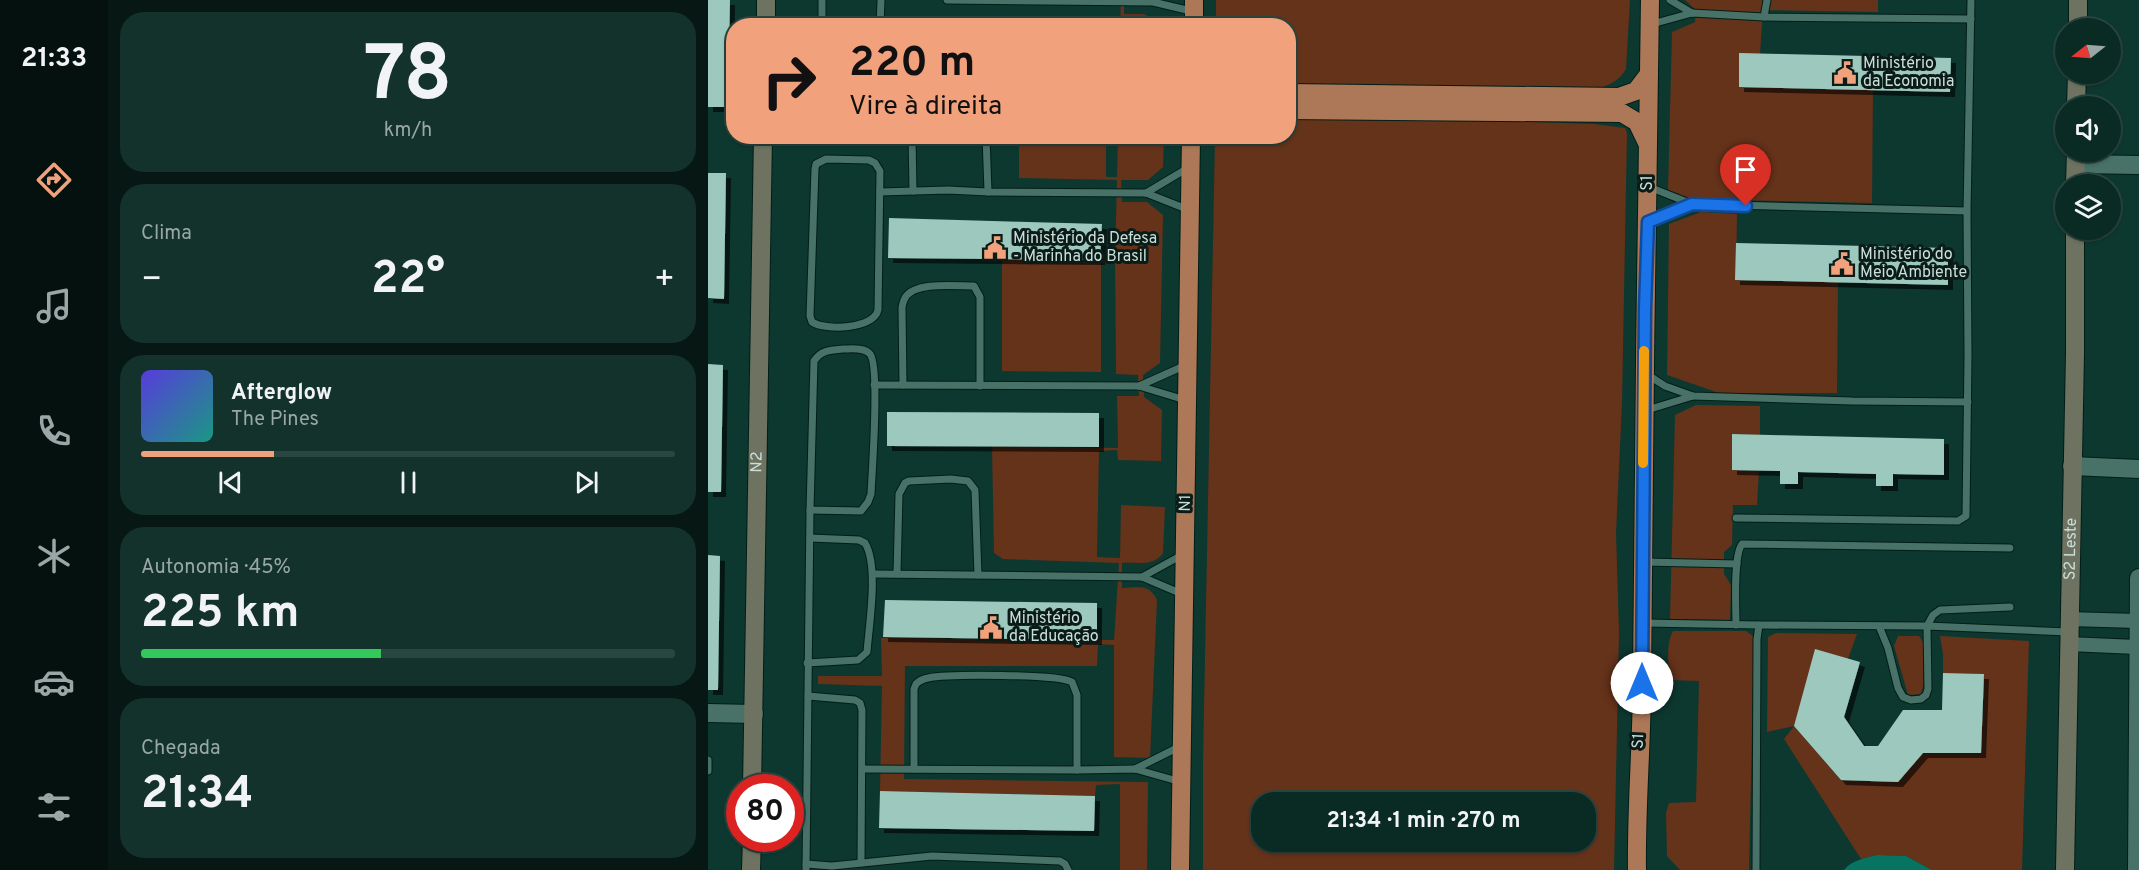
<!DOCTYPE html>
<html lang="pt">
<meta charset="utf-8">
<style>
:root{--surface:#0a2a24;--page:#13322c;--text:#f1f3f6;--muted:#99a7a6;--line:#2a4641;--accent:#f1a17c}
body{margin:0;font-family:Overpass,sans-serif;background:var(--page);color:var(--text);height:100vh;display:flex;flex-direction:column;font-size:22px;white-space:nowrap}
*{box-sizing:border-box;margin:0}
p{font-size:20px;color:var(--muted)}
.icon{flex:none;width:33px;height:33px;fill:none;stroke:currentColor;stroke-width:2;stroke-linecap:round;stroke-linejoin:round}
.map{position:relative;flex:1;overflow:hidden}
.panel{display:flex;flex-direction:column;gap:12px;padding:12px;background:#061714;width:600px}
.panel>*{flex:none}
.banner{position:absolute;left:18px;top:18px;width:570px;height:126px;border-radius:24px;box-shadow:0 2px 4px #0004,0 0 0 2px var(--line);background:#f1a17c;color:#111;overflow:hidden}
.needle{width:39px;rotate:253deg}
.fabs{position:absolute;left:1347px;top:18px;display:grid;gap:12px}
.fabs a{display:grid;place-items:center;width:66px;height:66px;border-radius:50%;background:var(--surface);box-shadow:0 2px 4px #0004,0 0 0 2px var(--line);font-size:30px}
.speed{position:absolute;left:18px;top:774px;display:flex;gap:12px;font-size:30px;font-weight:700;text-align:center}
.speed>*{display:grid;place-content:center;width:78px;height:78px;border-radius:50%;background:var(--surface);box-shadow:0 2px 4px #0004,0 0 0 2px var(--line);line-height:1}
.speed .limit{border:9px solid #d22;background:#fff;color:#111}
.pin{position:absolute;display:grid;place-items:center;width:51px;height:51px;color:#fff;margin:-62px -26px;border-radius:50% 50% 50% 0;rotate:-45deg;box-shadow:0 0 6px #0007}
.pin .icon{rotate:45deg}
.me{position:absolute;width:66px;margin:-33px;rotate:0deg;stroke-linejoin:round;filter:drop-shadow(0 0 4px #0008)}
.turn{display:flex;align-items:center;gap:21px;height:126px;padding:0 24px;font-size:27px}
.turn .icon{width:78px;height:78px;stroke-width:2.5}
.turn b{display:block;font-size:42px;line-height:51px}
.big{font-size:45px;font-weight:700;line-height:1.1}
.panel .widget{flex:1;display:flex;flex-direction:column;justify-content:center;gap:9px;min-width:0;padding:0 21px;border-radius:24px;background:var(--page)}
.panel .dial{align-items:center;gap:0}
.dial b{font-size:78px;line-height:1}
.song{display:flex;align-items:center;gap:18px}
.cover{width:72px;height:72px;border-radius:9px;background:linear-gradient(135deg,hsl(250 70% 55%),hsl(170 70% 35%))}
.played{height:6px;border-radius:3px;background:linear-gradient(90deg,var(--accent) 25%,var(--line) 25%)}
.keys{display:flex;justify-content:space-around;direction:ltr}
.heat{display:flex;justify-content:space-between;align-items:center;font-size:33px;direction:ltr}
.charge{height:9px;border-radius:4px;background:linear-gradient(90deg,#34c759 45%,var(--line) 0)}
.trip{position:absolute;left:543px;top:792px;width:345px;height:60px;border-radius:24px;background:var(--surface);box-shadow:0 2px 4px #0004,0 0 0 2px var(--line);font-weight:700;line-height:60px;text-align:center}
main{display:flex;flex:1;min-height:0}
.menu{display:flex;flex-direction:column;width:108px;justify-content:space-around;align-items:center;background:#04110e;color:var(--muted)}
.menu .icon{width:42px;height:42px}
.menu .active{color:var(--accent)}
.menu b{font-size:27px;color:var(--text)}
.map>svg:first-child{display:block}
.green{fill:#65321a;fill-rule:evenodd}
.water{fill:#077462}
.building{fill:#9cc8bd;filter:url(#shadow)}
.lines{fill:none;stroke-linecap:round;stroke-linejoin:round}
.service-casing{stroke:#001e18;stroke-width:9}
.minor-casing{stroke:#001e18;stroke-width:16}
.tertiary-casing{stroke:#001e18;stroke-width:20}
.secondary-casing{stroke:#001e18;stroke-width:20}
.trunk-casing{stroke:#001e18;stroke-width:20}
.service{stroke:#487167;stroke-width:7}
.minor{stroke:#487167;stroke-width:14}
.tertiary{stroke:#487167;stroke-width:18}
.secondary{stroke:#6e7361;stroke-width:18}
.trunk{stroke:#ad7858;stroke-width:18}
.route-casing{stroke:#114b97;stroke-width:15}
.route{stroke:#1a73e8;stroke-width:10}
.slow{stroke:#f59e0b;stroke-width:10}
.labels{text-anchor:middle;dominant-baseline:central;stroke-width:6;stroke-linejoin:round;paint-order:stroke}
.poi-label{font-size:16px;fill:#cadfd9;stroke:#0b1c18;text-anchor:start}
.street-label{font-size:16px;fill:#cadfd9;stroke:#0b1c18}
</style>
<main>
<nav class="menu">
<b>21:33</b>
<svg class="icon active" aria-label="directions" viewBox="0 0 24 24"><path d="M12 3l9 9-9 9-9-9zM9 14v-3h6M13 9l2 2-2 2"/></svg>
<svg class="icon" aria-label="music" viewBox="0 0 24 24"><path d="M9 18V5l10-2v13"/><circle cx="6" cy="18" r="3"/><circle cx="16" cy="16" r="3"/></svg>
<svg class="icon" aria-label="phone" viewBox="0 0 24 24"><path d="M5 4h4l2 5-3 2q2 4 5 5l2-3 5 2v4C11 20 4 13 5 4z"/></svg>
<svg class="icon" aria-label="climate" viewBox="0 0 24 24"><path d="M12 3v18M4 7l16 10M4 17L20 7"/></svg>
<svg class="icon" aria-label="car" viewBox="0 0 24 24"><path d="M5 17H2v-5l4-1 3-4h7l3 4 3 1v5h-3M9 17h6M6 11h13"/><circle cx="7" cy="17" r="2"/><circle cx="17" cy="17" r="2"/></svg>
<svg class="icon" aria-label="filters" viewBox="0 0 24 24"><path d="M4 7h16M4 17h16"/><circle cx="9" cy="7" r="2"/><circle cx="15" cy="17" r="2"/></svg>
</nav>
<section class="panel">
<div class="widget dial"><b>78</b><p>km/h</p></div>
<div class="widget"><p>Clima</p>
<div class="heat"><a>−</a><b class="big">22°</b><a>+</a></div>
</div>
<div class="widget">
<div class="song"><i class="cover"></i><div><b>Afterglow</b><p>The Pines</p></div></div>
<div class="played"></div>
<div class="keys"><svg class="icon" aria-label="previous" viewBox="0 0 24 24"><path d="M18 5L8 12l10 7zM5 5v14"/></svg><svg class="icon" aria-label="pause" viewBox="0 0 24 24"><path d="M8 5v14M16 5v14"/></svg><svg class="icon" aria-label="next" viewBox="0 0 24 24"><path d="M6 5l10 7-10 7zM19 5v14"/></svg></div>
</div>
<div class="widget"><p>Autonomia · 45%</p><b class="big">225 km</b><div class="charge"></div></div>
<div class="widget"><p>Chegada</p><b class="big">21:34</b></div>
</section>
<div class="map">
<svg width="1431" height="870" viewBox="0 0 1431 870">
<defs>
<filter id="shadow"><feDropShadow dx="5" dy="5" stdDeviation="0" flood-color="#0009"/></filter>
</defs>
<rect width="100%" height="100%" fill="#0d3830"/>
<!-- green -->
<g class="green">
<path d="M413 0H416V14H436L455 25 412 26Z"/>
<path d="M508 0H922L918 69C912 80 903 84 892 88L581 85 580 26H508Z"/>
<path d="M977 0H1170V12L1055 10 1052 54H1031V87L1165 90 1164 203 971 199 960 191 964 32 987 22 988 10Z"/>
<path d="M581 114 886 124 917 128 919 133 914 402 908 533 911 633 906 870H495V761L507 137 580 136ZM554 802H878V842H554Z"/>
<path d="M311 137H398V177H409L410 137H456L455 167 440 180H413L414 202H439L455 215 452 363 435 375 436 397 454 410 453 461 410 460 409 450 391 451 389 557 412 558 413 505 457 507 455 553C446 567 429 562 414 563V588C430 588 441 583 449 600L442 758 406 757V645L390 644 389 666H197L196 779 440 782 439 870H412V784L388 785 387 796 172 791 174 686 110 684V676H174L173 638 406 640 411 563 295 559 286 553 284 446 410 448 409 396H431L430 375 408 374 407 264 393 263V372L294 371V259H407L409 180 311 178Z"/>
<path d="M993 212 1029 214 1028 280 1130 282 1129 393H1011L959 375 961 224Z"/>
<path d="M988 405 1052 406V435L1024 434V470L1051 471 1049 505H1025L1024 545 1016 552V574L1023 585 1022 620 962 619 967 415Z"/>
<path d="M965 631H1038L1046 637 1041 870H972L959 856 958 813 961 803 988 802 991 681 962 680C960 665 958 643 965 631Z"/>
<path d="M1068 633 1149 634 1140 659 1086 726 1133 780 1190 782 1215 753H1273L1276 674 1235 673V654L1232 636 1321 641 1314 870H1224L1198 856 1169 855 1153 859 1076 739 1086 726 1059 732 1060 637Z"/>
<path d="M1190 636H1211L1215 642V687L1213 694 1200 695 1186 646Z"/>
</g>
<!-- water -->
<path class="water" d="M1169 855 1198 856 1224 870H1136C1144 860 1157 858 1169 855Z"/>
<!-- building -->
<g class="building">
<path d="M0 0H22L20 107H0Z"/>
<path d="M1031 53 1243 58 1242 92 1031 87Z"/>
<path d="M0 173H18L16 299 0 298Z"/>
<path d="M181 218 394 224 392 260 180 258Z"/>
<path d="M1028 243 1240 248V285L1027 280Z"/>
<path d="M0 364 15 365 13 492H0Z"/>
<path d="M179 412 391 413V447L179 446Z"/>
<path d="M1024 434 1236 439V475L1185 474V486H1168V474L1090 472V484H1072V471L1024 470Z"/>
<path d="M0 555 12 556 10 690H0Z"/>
<path d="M177 600 389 603V640L175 637Z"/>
<path d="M1107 649 1152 662 1136 717 1156 746H1170L1195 710H1234L1235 673 1276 674 1273 753H1215L1190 782 1133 780 1086 726Z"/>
<path d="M172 791 387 796 386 831 171 828Z"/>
</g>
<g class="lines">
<!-- service casing -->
<g class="service-casing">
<g id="service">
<path d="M239 0 445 2 483 11"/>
<path d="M962 0 984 13"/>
<path d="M1056 17 1059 0"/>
<path d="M944 24 984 13 1056 17 1263 19"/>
<path d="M114 26V0"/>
<path d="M172 26 173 0"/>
<path d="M127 136H151"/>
<path d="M204 136 205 191"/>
<path d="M278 136 280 192"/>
<path d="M118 159 161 160 167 163 172 171 170 310C166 329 117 331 104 322L102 316 107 169 108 164Z"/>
<path d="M941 187 984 204 1259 211"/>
<path d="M172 192 240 190 280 192 438 193 481 210"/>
<path d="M438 193 480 168"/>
<path d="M942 221 984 204"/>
<path d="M135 349C143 349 156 347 162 354 172 366 164 472 163 494L160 502 153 511 102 510 106 361C113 350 123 350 135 349Z"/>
<path d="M940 375 957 386 985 396 1144 401 1260 402"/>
<path d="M166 385 431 386 477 400"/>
<path d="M195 385 194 307C195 304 195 301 197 298 206 281 249 286 266 286L272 297V386"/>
<path d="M431 386 478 365"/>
<path d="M939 410 985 396"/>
<path d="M1028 518 1250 521 1258 516 1260 356 1259 211 1263 0"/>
<path d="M936 562 1029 564"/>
<path d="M165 574 434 577 474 594"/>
<path d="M189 574 191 494 197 483 201 481 243 479 260 481 267 490 270 575"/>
<path d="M434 577 474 555"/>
<path d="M936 623 1051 625 1049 639 1048 870"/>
<path d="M1028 625C1028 608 1025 556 1034 544L1302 548"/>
<path d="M1051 625 1219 626 1225 615 1232 610 1302 607"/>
<path d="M1171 626 1180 648 1190 688 1195 697 1203 700 1213 699 1218 695 1220 689 1219 626 1360 632"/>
<path d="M99 663 150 660 159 652C161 625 171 566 157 543L151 540 102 538"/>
<path d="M100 696 147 700 152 703 154 710 153 863"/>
<path d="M0 760V771"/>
<path d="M154 769 369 770 427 769 473 782"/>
<path d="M206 769V689L208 684C211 681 215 679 220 678 239 674 350 674 364 682L369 695V770"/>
<path d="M427 769 473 746"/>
<path d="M98 864 124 866 224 856 352 861 357 864 360 870"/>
<path d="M98 870 102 510"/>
</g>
</g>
<!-- minor casing -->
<g class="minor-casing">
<g id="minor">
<path d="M1360 619 1430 621"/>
<path d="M1360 644 1429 647"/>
</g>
</g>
<!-- tertiary casing -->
<g class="tertiary-casing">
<g id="tertiary">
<path d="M1368 164 1431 165"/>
<path d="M1364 466 1431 469"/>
<path d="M0 713 46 714"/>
<path d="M1429 870 1431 578"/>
</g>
</g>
<!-- secondary casing -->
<g class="secondary-casing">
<g id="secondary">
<path d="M58 26V0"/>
<path d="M1370 28V0"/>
<path d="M1368 106 1369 74"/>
<path d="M1367 184 1368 152"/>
<path id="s1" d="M44 788 55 136"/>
<path d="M43 870 44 838"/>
<path id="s2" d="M1357 870 1367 353V230"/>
</g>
</g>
<!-- trunk casing -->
<g class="trunk-casing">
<g id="trunk">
<path d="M486 26V0"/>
<path d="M580 93 911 97 928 91 941 74"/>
<path d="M580 110 914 113 929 122 939 143"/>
<path d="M472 870 483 136"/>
<path d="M929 870C928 806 934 743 934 680 935 453 939 227 942 0"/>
</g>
</g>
<!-- service -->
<use href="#service" class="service"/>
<!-- minor -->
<use href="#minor" class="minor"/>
<!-- tertiary -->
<use href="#tertiary" class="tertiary"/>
<!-- secondary -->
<use href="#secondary" class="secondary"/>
<!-- trunk -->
<use href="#trunk" class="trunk"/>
</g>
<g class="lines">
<!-- route casing -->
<g class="route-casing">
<path id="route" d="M934 683 937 309 940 222 984 204 1038 206"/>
</g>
<!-- route -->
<use href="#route" class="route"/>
<!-- slow -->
<path class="slow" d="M935 463 936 351"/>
</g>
<!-- icons -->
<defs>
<g id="civic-bare" transform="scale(1.8)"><path d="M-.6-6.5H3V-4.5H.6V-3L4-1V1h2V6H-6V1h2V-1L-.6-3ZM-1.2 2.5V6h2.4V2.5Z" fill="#f1a17c" stroke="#0b1c18" stroke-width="2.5" paint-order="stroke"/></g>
</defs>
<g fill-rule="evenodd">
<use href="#civic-bare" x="1137" y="73"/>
<use href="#civic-bare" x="287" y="248"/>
<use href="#civic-bare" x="1134" y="264"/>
<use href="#civic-bare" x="283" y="628"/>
</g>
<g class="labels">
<!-- poi labels -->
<g class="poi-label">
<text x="1155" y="64">Ministério<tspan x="1155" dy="18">da Economia</tspan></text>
<text x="305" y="239">Ministério da Defesa<tspan x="305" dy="18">- Marinha do Brasil</tspan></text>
<text x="1152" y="255">Ministério do<tspan x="1152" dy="18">Meio Ambiente</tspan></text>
<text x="301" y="619">Ministério<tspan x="301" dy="18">da Educação</tspan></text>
</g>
<!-- street labels -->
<g class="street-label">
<text transform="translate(940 183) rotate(-90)">S1</text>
<text stroke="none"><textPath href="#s1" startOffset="326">N2</textPath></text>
<text transform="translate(478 503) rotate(-89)">N1</text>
<text stroke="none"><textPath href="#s2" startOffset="321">S2 Leste</textPath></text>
<text transform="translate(931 741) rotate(-87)">S1</text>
</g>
</g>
</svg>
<div class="fabs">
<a><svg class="needle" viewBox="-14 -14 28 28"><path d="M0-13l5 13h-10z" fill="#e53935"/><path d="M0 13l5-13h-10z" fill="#99a7a6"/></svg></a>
<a><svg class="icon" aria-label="sound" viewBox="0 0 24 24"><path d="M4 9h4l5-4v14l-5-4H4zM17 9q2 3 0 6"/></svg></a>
<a><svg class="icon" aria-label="layers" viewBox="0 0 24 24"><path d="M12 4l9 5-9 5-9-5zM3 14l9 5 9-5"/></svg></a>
</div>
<div class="speed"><div class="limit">80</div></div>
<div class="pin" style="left:1038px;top:206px;background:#d93025"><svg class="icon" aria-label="arrive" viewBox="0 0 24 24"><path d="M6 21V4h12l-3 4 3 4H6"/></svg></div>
<svg class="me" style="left:934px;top:683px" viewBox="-20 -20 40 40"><circle r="19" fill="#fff"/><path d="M0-13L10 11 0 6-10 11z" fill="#1a73e8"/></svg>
<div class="trip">21:34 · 1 min · 270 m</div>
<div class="banner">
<div class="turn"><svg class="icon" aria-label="right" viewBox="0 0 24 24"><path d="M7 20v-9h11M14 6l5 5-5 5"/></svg><div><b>220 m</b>Vire à direita</div></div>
</div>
</div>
</main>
